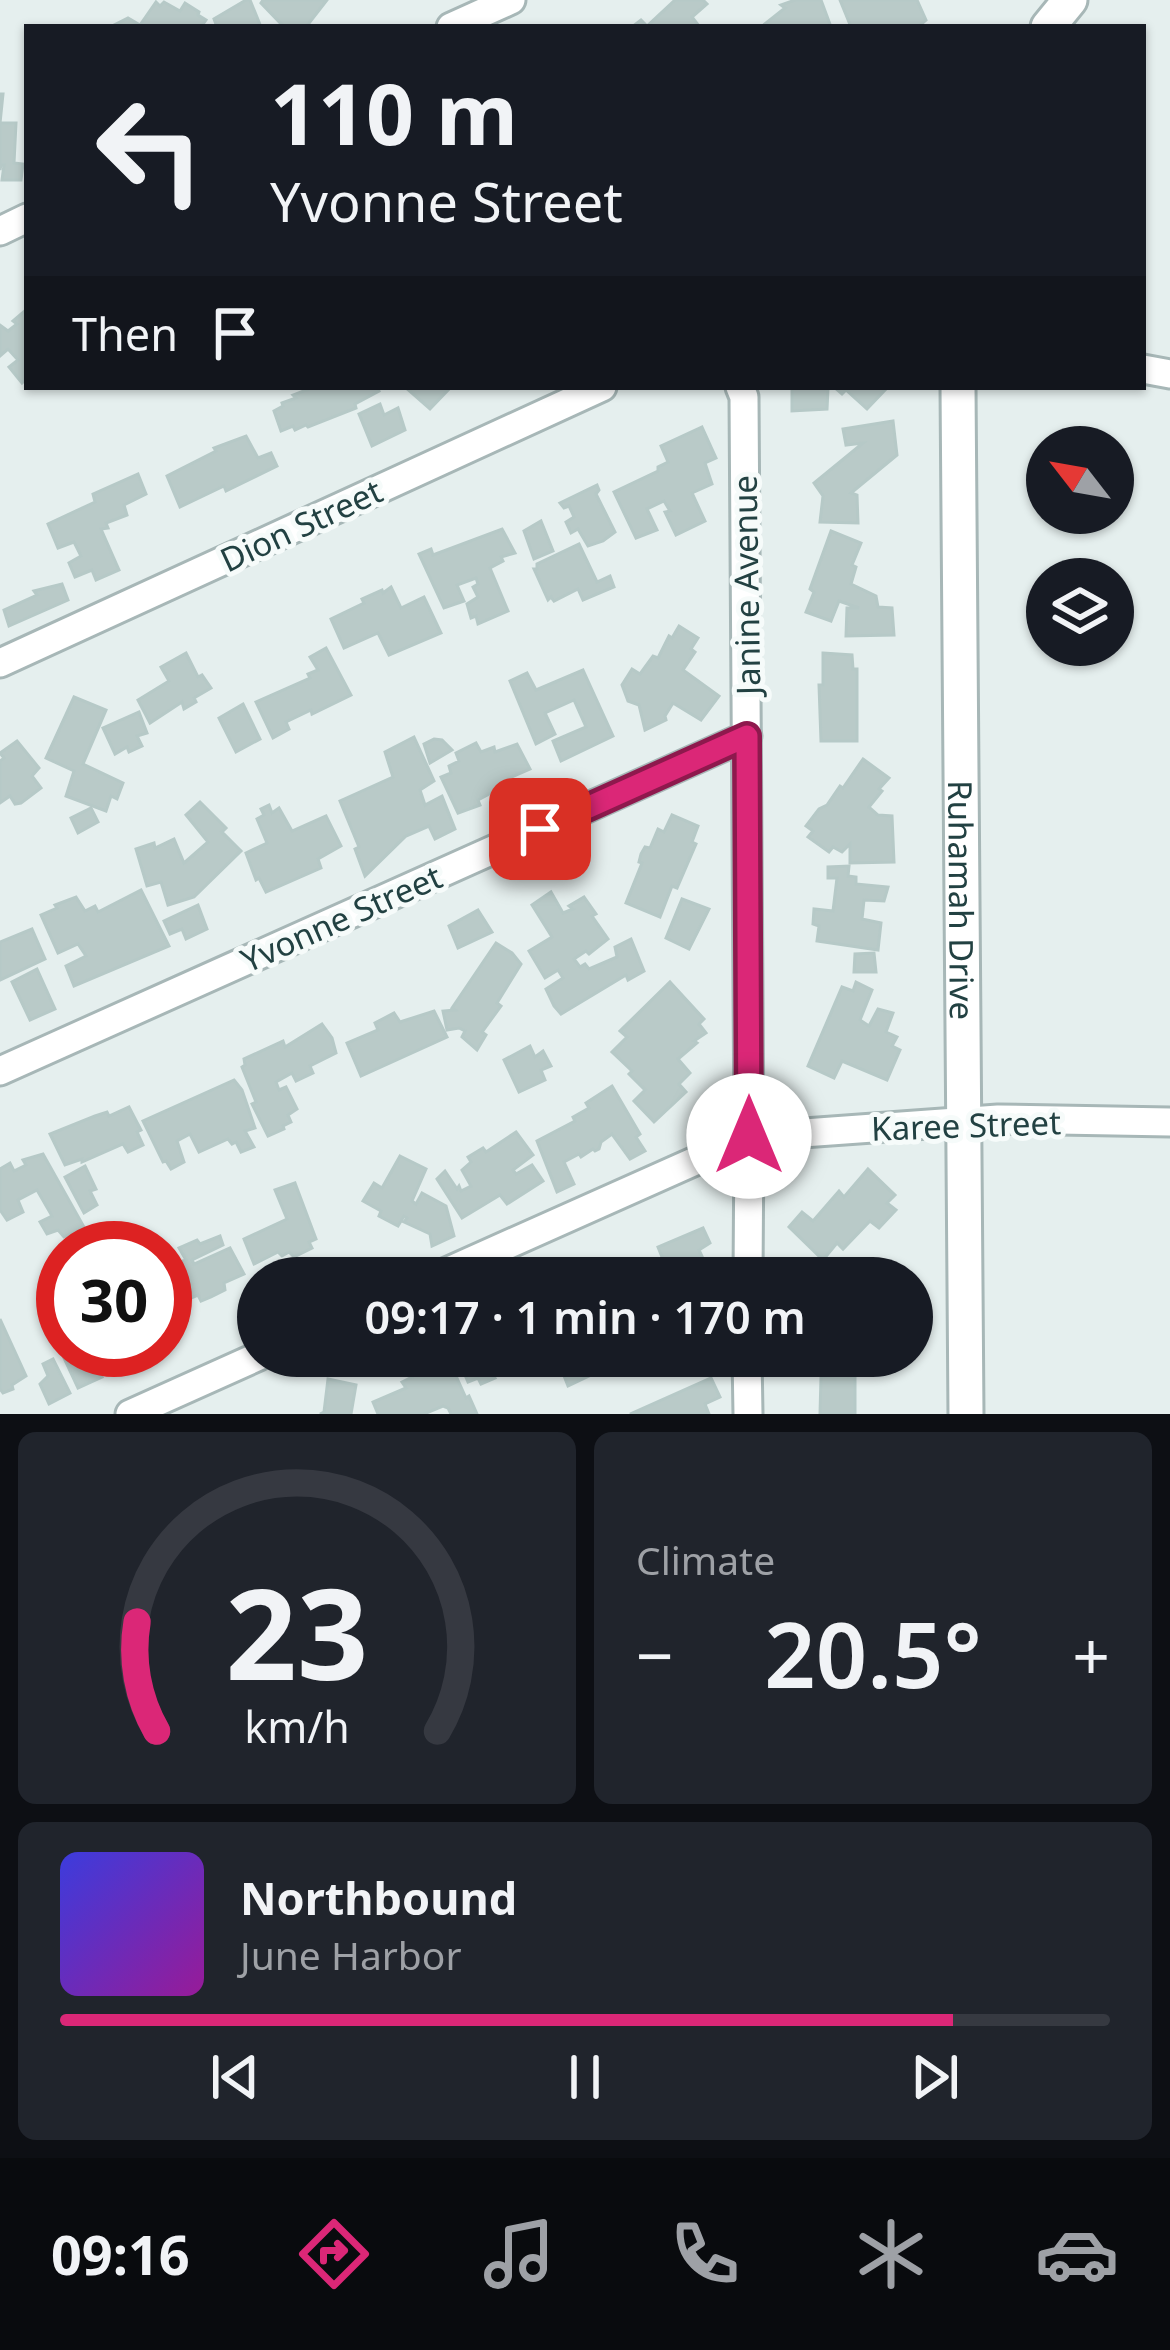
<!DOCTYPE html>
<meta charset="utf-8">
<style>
:root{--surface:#171b24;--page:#20242c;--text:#f1f3f6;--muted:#9ea1a6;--line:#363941;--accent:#db2777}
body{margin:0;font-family:"Noto Sans",sans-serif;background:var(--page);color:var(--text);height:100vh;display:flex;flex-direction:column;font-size:45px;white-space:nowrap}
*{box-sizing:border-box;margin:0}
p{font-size:39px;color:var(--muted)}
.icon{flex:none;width:66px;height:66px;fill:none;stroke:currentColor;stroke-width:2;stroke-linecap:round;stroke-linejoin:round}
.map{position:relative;height:1414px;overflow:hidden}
.panel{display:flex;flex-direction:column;gap:18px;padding:18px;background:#0d0f14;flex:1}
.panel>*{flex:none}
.top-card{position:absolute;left:24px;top:24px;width:1122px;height:366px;border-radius:0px;box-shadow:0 3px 9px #0004;background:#171b24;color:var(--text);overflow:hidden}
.needle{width:78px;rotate:301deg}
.buttons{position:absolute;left:1026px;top:426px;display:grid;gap:24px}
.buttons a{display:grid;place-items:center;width:108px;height:108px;border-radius:50%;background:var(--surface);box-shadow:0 3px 9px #0004;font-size:60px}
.speed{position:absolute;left:36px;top:1221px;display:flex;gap:24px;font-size:60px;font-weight:700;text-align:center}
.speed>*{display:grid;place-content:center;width:156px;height:156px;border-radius:50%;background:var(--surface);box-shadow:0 3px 9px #0004;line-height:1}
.speed .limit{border:18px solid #d22;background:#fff;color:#111}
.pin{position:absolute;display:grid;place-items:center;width:102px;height:102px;color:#fff;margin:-51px;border-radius:24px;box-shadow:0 6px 18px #0006}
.me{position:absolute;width:132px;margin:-66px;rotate:0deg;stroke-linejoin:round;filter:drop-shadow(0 0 9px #0008)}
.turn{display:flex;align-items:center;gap:42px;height:252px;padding:0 48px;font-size:54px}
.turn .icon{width:156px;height:156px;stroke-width:2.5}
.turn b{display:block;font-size:84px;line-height:102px}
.then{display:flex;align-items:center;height:114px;padding:0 48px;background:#0003;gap:24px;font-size:45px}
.big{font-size:90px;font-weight:600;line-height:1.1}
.panel .widget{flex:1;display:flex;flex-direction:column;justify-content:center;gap:18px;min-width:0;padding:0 42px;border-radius:18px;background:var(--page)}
.panel .dial{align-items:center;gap:0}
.dial svg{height:312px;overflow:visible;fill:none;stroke:var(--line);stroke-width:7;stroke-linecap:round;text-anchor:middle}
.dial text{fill:var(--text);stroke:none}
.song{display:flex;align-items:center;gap:36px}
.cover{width:144px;height:144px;border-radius:18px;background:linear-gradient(135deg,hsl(240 70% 55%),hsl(300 70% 35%))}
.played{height:12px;border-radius:6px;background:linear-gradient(90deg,var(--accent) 85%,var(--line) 85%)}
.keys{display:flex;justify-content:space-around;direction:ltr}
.heat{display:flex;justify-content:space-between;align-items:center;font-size:66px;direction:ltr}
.panel .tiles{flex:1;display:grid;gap:18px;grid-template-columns:1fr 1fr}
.widget:last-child{grid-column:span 2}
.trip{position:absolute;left:237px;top:1257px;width:696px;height:120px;border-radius:60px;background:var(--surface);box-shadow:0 3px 9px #0004;font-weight:600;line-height:120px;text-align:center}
.tab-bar{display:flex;height:192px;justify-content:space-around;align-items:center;background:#090b0e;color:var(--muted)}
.tab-bar .icon{width:84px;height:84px}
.tab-bar .on{color:var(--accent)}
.tab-bar b{font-size:54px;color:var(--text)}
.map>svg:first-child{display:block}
.building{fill:#b9cac8;stroke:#b6c9c7;stroke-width:3}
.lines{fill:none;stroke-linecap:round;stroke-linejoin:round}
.minor-casing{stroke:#a7b7b7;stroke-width:33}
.tertiary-casing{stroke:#a7b7b7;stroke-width:39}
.minor{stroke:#fff;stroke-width:27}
.tertiary{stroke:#fff;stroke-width:33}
.route-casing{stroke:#8e194d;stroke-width:30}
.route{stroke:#db2777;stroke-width:21}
.labels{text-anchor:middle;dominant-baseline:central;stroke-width:10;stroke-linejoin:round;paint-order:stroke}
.street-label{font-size:33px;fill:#224142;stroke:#f6fbfa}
</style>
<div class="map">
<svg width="1170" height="1414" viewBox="0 0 1170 1414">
<rect width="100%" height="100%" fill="#e5efee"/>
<!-- building -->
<g class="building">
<path d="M246 0H250L261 27H217L214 19Z"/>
<path d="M263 0H327L306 27H284L261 3Z"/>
<path d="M675 0H703L707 4 692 17 699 26 632 27 641 20 647 26Z"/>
<path d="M795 0H821L831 27H761L785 8 781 5Z"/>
<path d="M840 0H917L926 20 918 27H851Z"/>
<path d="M156 2 160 6 164 2 180 11 185 3 199 12 198 15 206 20 201 27H110L128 18 140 25Z"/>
<path d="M0 94H3L0 123H16L14 163 23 164 21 180H2L4 165H1L0 170Z"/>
<path d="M27 309V378L22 383 9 367 18 360 8 349 0 356V325L8 331 17 324 13 321Z"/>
<path d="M314 387H377L379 391 355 404 356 408 308 427 306 425 295 430 293 426 281 431 274 411 283 406 282 403 296 398 293 395Z"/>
<path d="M405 387H451L430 409Z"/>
<path d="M792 387 828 389 827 409 792 411Z"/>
<path d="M834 387H884L886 389 867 409 846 390 842 394Z"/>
<path d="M380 404 384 415 398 408 405 430 372 446 359 414Z"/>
<path d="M893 421 897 455 851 493 857 495 858 523 820 522 823 496 814 483 863 443 846 445 843 429Z"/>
<path d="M702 427 716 458 705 463 712 484 692 493 705 521 676 535 665 512 670 511 664 501 647 509 657 530 636 538 614 492 658 471V467L668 462 661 446Z"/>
<path d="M246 436 258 458 271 453 277 466 226 491 224 486 180 507 167 476 216 451 214 448Z"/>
<path d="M138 474 146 494 124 505 127 515 106 523 108 528 101 529 119 570 96 580 92 570 75 577 69 563 81 556 74 542 58 548 48 524 95 502 93 494Z"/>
<path d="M597 485 599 490 596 494 615 532 603 541 588 546 578 529 571 533 566 522 574 517 569 506 564 508 560 503Z"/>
<path d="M541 521 553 551 534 559 524 531Z"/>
<path d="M502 529 515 553 501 557 503 561 490 568 508 611 478 624 476 616 471 618 467 604 478 597 473 587 478 584 476 578 457 585 464 601 444 608 419 554 431 549 433 555Z"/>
<path d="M831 531 861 543 852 565 856 567 851 584 876 596 878 607 892 608 894 635 846 636 847 608H859L839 601 831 621 806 612 814 592 810 589Z"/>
<path d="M579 544 597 582 610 576 614 587 583 600 578 589 554 601 551 597 548 600 534 569H537V564Z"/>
<path d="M62 584 68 600 9 626 4 610 37 595 34 591Z"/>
<path d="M391 587 401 608 424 597 441 633 389 655 378 633 344 648 331 619 364 603 362 599 382 590 383 593Z"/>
<path d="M679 626 698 638 691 649 695 652 683 670 719 696 701 720 673 703 665 716 666 720 645 730 639 705 628 701 622 685 632 669 640 674 653 656 658 658 669 636 672 638Z"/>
<path d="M326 648 351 695 312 714 311 710 286 722 289 729 273 738 256 702 310 678 308 674 318 670 310 657Z"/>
<path d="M186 653 198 677 202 675 211 688 194 698 196 702 184 709 182 702 150 723 138 700 169 681 161 667Z"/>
<path d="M823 653 852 655 853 669H857V741H821L819 685H823Z"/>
<path d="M583 670 613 736 561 761 553 741 586 727 574 700 545 713 555 734 536 744 510 681 527 673 536 690Z"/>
<path d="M74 697 106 710 83 764 123 783 117 799 111 796 106 811 66 796 74 771 46 758Z"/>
<path d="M243 704 260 739 236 752 219 718Z"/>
<path d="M139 712 147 733 137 736 142 746 129 752 127 747 115 754 103 728Z"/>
<path d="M414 737 434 781 420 790 425 805 442 796 455 829 435 839 429 826 406 836 365 876 355 849 359 847 340 801 393 777 385 752Z"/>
<path d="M434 739 442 740 452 750 430 763 424 744Z"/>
<path d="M17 741 39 768 32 776 41 788 21 803 15 804 10 796 0 803V761L4 758 0 753Z"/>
<path d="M476 743 481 752 494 747 495 752 517 744 530 769 507 779 510 783 478 800 480 805 458 813 441 777 451 773 449 766 459 761 456 753Z"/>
<path d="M863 759 889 778 879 789 882 791 869 807 878 815 892 816 894 862 850 863V844L842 852 833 847 829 852 808 837 813 831 806 826 819 809 827 805 840 786 843 788Z"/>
<path d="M200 802 226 828 222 832 241 851 194 897 168 905 161 882 147 886 136 849 154 843 155 848 174 839 184 863 208 842 186 815Z"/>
<path d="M269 805 272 813 279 808 292 831 326 816 341 846 318 859 321 868 266 892 259 878 256 880 246 853 267 843 257 819 264 815 261 809Z"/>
<path d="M91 808 98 822 78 833 71 818Z"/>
<path d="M672 815 698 826 692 842 696 844 677 888 672 886 660 917 626 903 642 863 639 862 641 854 645 847 650 848 658 829 664 832Z"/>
<path d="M849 866 848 876 856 877V884L888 887 884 901 864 900 862 919 881 923 878 950 817 941 819 926 813 924 814 909 833 911 837 878H828V867Z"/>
<path d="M141 890 169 946 74 986 66 966 86 956 78 944 58 953 41 915 57 908 55 905 76 897 85 911 95 906 98 912Z"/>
<path d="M551 892 563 913 573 909 569 906 584 897 596 914 592 916 608 939 589 954 586 951 574 959 580 967 585 964 589 969 617 957 615 947 631 939 644 971 628 980 626 975 561 1014 554 1006 546 989 563 978 558 970 545 978 529 951 552 937 532 905Z"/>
<path d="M682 899 709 909 689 949 666 938Z"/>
<path d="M198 905 207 929 186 939 182 929 170 934 164 921Z"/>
<path d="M478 910 492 932 458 948 449 926Z"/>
<path d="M32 929 45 959 0 980V942Z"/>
<path d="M496 943 512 953 521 964 497 1003 501 1006 482 1032 486 1035 477 1050 462 1037 465 1031 459 1028 447 1030 443 1011 455 1010 452 1008Z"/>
<path d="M874 953 876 972H854L855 954Z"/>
<path d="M37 969 55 1009 30 1020 12 982Z"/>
<path d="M670 982 704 1019 699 1024 706 1033 694 1041 697 1043 678 1059 690 1073 679 1084 686 1092 654 1122 634 1101 645 1090 629 1074 632 1071 612 1052 627 1037 620 1031Z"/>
<path d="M856 982 872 990 860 1020 869 1026 878 1009 893 1013 886 1032 897 1037 892 1046 900 1050 887 1080 842 1061 834 1078 808 1066 842 987 853 991Z"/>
<path d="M434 1011 447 1037 361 1076 347 1043 378 1030 375 1023 394 1013 400 1022Z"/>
<path d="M322 1024 332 1038 336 1053 310 1066 313 1073 296 1081 292 1073 276 1082 279 1090 286 1087 297 1109 288 1115 291 1122 283 1126 284 1129 268 1136 252 1104 256 1102 242 1067 245 1065 244 1059 283 1041 285 1047Z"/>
<path d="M530 1046 535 1057 543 1051 551 1066 541 1070 545 1080 519 1092 504 1060Z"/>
<path d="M234 1080 242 1090 255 1128 245 1131 254 1147 241 1152 236 1142 232 1144 228 1139 199 1152 190 1134 177 1141 184 1162 171 1169 166 1161 163 1162 143 1121Z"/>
<path d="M612 1086 640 1134 636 1137 645 1151 630 1159 612 1134 601 1142 599 1149 595 1151 593 1149 581 1157 579 1154 564 1162 574 1184 557 1192 537 1141 575 1121 573 1117 589 1108 586 1103Z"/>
<path d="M129 1107 141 1130 137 1132 143 1145 128 1152 123 1144 82 1162V1159L65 1165 50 1134 95 1116 107 1112 109 1116Z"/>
<path d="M516 1132 533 1155 513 1170 516 1174 532 1165 543 1181 507 1204 500 1195 462 1218 437 1179 445 1171 457 1189 459 1186 461 1191 471 1186 462 1170 471 1162 468 1157 483 1148 486 1152Z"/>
<path d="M43 1154 84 1227 64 1237 58 1230 47 1234 40 1222 52 1216 37 1190 18 1200 23 1212 7 1220 0 1210V1169L10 1163 14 1171 26 1165 23 1160Z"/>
<path d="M400 1156 426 1169 412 1201 416 1204 422 1193 446 1206 454 1236 432 1246 430 1234 404 1222 407 1218 404 1216 398 1226 379 1216 381 1211 363 1201 374 1183 382 1188Z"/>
<path d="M85 1166 96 1189 90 1191 97 1205 84 1213 65 1177Z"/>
<path d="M868 1169 895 1195 887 1203 896 1210 879 1228 870 1221 843 1249 837 1243 823 1260 789 1227 802 1212 813 1221 839 1191 844 1197Z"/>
<path d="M295 1183 316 1239 309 1242 312 1248 294 1257 289 1252 282 1256 278 1252 254 1264 244 1239 287 1219 275 1190Z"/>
<path d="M703 1228 710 1243 699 1250 706 1265 696 1269 700 1278H628L664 1262 658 1247Z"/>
<path d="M220 1236 223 1245 192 1260 194 1264 230 1248 244 1274 224 1283 225 1290 211 1297 201 1301 198 1295 179 1303 187 1321 168 1331 165 1324V1263L167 1266 186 1260 179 1248 197 1240 200 1244Z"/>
<path d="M0 1319 26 1376 12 1385 13 1389 3 1393 0 1389Z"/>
<path d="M75 1350H87L102 1377 78 1388 64 1358Z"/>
<path d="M402 1356H447L466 1398 469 1396 477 1414H451L448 1408 443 1406 424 1414H378L373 1402 406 1388 402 1382 412 1377Z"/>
<path d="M457 1356H519L501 1364 502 1368 492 1373 495 1378 481 1384 478 1378 468 1382Z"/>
<path d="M562 1356H582L591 1375 568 1386 557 1358Z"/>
<path d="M53 1359 70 1393 49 1404 40 1384 48 1376 43 1364Z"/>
<path d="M838 1375 855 1376V1414H820L821 1377Z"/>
<path d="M711 1378 720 1397 705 1404 709 1414H630Z"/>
<path d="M328 1379 356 1385 351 1414H320L324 1412Z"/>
</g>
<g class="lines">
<!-- minor casing -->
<g class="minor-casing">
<g id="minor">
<path d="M451 27 511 0"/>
<path d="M0 231 27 218"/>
<path d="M1143 369 1170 374"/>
<path d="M740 387 744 397 749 1137 748 1278"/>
<path d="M0 663 602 387"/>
<path d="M0 1071 747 736"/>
<path d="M433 1278 749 1137 998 1119 1170 1122"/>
<path d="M747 1356 748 1414"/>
<path d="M130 1414 259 1356"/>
</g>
</g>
<!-- tertiary casing -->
<g class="tertiary-casing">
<g id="tertiary">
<path d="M1048 27 1070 0"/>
<path id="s1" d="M958 387 966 1414"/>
</g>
</g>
<!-- minor -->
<use href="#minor" class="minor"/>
<!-- tertiary -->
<use href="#tertiary" class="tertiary"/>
</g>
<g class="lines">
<!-- route casing -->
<g class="route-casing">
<path id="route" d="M540 829 747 736 749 1136"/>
</g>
<!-- route -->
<use href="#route" class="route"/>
</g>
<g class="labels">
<!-- street labels -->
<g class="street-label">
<text transform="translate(301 525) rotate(-25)">Dion Street</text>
<text transform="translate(746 585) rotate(-91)">Janine Avenue</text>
<text stroke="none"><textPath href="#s1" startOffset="513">Ruhamah Drive</textPath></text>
<text transform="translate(341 918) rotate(-24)">Yvonne Street</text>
<text transform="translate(966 1125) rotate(-2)">Karee Street</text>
</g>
</g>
</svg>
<div class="buttons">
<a><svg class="needle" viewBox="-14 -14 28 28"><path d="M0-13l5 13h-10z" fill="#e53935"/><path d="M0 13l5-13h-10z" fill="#9ea1a6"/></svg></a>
<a><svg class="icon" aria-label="layers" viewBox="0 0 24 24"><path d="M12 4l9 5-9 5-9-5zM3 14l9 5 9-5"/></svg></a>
</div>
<div class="speed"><div class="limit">30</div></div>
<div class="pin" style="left:540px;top:829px;background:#d93025"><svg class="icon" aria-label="arrive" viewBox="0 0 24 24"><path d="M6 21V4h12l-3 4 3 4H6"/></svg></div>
<svg class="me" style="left:749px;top:1136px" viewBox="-20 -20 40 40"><circle r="19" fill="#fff"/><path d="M0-13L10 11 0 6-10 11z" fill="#db2777"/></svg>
<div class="trip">09:17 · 1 min · 170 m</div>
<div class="top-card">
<div class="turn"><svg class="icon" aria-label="left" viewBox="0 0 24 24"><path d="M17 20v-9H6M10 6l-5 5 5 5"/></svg><div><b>110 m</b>Yvonne Street</div></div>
<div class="then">Then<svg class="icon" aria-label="arrive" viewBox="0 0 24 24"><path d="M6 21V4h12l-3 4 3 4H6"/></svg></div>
</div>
</div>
<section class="panel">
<div class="tiles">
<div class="widget dial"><svg viewBox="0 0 100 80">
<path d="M14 69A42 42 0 1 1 86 69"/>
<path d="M14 69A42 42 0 0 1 9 41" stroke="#db2777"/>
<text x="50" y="56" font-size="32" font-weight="700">23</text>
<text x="50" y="72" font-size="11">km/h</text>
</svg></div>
<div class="widget"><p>Climate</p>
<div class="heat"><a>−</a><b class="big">20.5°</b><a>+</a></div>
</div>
<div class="widget">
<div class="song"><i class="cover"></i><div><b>Northbound</b><p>June Harbor</p></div></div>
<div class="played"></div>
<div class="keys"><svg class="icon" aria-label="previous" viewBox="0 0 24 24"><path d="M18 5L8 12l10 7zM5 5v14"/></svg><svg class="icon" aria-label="pause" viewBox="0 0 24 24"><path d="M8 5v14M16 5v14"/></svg><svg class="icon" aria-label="next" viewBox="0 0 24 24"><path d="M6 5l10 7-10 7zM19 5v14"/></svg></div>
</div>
</div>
</section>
<nav class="tab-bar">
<b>09:16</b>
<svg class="icon on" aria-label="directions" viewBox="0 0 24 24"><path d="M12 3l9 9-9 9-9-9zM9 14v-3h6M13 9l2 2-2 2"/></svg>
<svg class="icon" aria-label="music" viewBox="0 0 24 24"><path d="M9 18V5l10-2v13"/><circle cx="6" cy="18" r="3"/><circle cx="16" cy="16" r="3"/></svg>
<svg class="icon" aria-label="phone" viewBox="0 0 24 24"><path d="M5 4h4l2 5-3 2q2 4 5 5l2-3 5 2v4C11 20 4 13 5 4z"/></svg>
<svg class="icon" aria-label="climate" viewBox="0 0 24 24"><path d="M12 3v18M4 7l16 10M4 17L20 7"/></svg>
<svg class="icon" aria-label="car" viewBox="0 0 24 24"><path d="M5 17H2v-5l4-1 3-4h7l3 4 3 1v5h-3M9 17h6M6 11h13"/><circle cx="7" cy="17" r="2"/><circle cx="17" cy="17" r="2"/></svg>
</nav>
